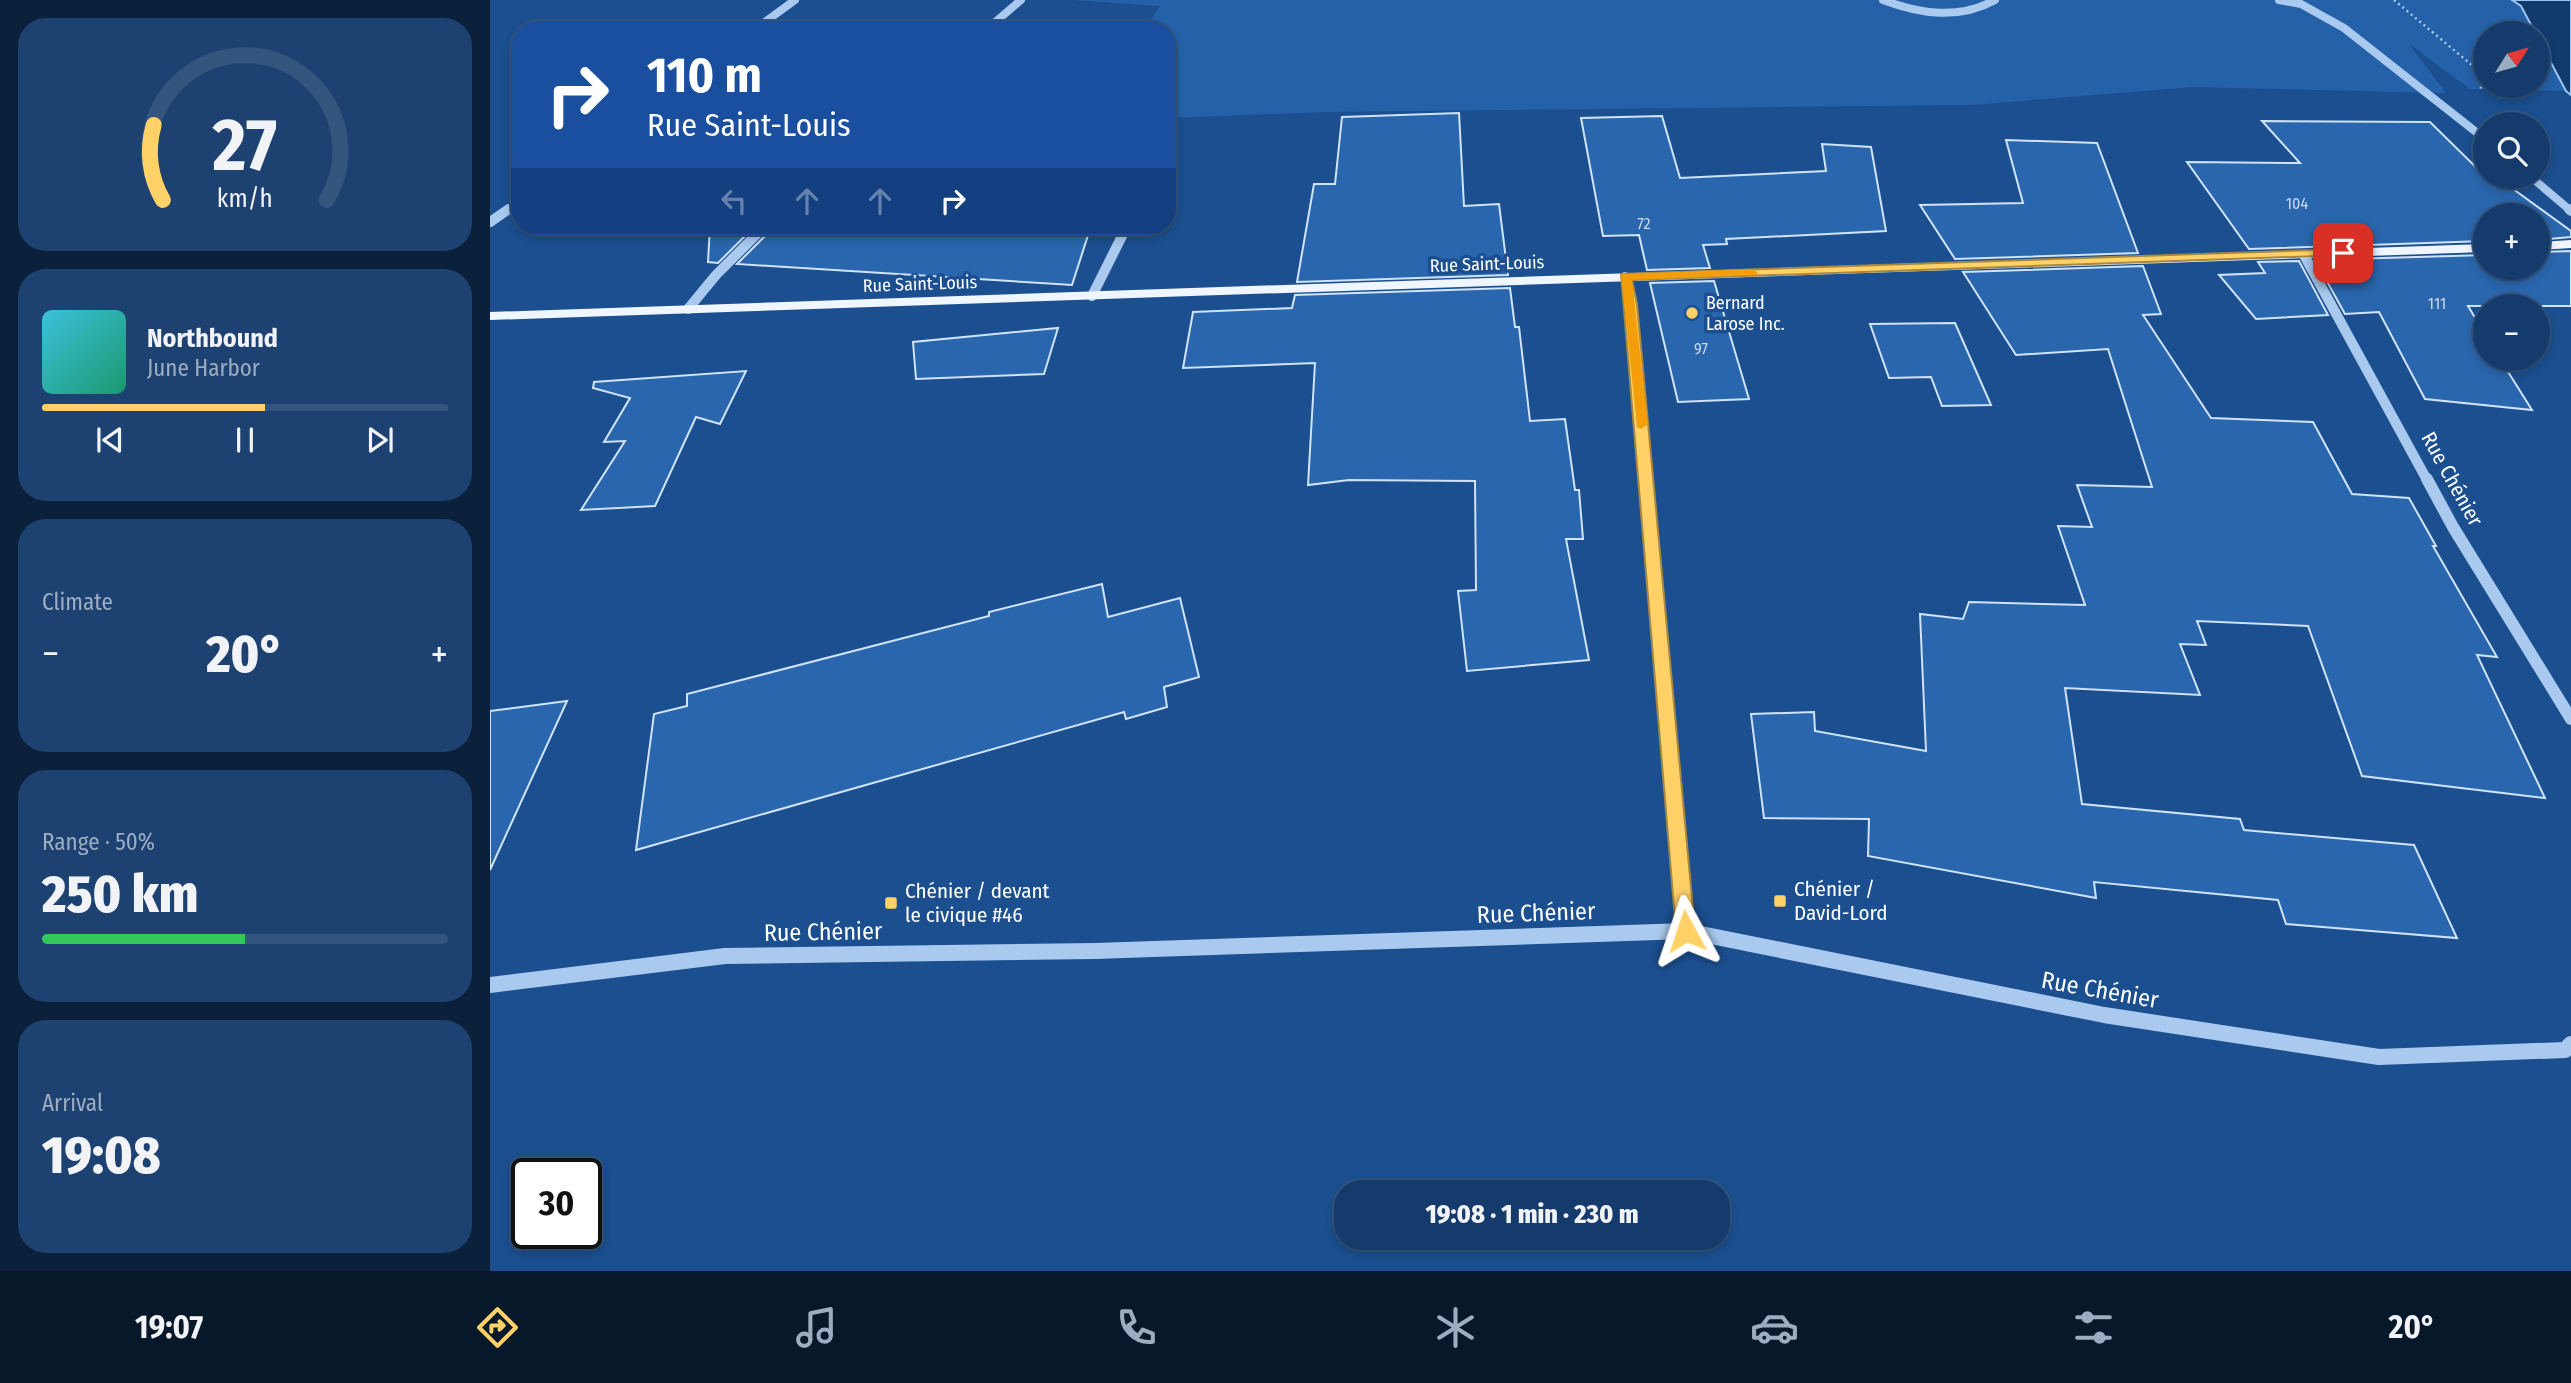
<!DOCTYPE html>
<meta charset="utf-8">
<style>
:root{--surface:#143b6b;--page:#1d4271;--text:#f1f3f6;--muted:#9dadc1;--line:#33557e;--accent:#ffd166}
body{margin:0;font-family:"Fira Sans Condensed",sans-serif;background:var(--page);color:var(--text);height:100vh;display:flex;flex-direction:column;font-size:26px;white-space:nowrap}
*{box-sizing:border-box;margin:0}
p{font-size:23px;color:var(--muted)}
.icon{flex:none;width:38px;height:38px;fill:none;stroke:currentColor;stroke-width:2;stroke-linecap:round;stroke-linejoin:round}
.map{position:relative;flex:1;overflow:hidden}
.side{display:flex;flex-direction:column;gap:18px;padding:18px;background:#0b203b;width:490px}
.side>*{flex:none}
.top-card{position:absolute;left:21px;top:21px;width:665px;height:214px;border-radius:28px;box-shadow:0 4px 10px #0003,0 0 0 2px var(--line);background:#1a4fa0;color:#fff;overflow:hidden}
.needle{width:46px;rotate:53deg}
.buttons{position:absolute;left:1983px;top:21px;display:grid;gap:14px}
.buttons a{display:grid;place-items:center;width:77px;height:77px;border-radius:50%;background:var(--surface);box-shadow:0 4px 10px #0003,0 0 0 2px var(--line);font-size:35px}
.speed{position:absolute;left:21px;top:1158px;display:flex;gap:14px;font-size:35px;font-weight:700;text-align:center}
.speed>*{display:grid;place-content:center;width:91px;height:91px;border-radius:50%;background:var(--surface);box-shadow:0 4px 10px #0003,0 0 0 2px var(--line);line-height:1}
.speed .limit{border:4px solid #111;border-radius:10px;background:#fff;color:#111}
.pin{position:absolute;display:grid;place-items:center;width:60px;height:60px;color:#fff;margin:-30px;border-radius:14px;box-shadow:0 4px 10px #0006}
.me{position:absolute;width:77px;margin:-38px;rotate:355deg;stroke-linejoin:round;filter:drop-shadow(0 0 5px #0008)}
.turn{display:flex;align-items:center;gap:24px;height:147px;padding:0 21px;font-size:32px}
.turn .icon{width:91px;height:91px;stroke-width:2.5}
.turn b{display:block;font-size:49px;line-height:60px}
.lanes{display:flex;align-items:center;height:66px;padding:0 21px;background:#0003;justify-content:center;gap:35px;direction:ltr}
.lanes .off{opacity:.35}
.big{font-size:52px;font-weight:800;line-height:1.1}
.side .card{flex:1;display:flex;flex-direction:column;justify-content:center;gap:10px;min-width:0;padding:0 24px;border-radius:28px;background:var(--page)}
.side .dial{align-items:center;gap:0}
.dial svg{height:182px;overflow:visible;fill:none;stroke:var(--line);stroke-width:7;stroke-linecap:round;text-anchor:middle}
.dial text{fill:var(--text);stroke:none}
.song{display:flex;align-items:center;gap:21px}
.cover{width:84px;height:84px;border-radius:10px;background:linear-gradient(135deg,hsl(190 70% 55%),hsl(160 70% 35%))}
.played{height:7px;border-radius:4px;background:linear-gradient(90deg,var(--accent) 55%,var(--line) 55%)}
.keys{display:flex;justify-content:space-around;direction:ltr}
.heat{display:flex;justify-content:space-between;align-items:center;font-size:38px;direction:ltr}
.charge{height:10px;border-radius:5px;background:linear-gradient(90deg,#34c759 50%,var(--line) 0)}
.trip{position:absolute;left:844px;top:1180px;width:396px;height:70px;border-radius:28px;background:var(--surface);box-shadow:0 4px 10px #0003,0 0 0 2px var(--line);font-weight:800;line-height:70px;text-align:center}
.dock{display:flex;height:112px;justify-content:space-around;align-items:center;background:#08182b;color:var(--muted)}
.dock .icon{width:49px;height:49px}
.dock .on{color:var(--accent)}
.dock b{font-size:32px;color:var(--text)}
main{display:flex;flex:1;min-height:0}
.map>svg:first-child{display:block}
.green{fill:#2461a8}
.water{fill:#123a6d;stroke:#9cc4f0;stroke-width:2}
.building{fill:#2a66ad;stroke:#cfe3fa;stroke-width:2}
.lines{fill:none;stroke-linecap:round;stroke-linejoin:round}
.path{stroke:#a9c9ee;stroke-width:2.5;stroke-dasharray:2 3.5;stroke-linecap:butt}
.minor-far3{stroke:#a9c9ee;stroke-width:8}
.minor-far2{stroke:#a9c9ee;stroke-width:10}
.minor-far1{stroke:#a9c9ee;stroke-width:12}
.minor{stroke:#a9c9ee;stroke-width:16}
.major{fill:#f0f6ff;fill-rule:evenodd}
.route{fill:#ffd166;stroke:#a68842;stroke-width:2}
.slow{fill:#f59e0b}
.poi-dot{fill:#ffd166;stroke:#1b4f8f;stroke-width:2.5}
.labels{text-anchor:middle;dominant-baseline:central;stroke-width:7;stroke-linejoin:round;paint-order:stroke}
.far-number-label{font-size:16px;fill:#cad9ea}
.far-street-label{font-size:18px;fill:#fff;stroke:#1b4f8f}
.far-poi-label{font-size:18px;fill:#fff;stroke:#1b4f8f;text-anchor:start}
.street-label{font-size:21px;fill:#fff;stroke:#1b4f8f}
.poi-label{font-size:21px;fill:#fff;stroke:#1b4f8f;text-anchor:start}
.near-street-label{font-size:24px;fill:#fff;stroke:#1b4f8f}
</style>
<main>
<section class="side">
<div class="card dial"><svg viewBox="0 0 100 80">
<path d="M14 69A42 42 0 1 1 86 69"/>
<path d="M14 69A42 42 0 0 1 10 36" stroke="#ffd166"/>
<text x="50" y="56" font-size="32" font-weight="700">27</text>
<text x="50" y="72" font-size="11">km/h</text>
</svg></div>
<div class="card">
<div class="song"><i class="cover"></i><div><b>Northbound</b><p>June Harbor</p></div></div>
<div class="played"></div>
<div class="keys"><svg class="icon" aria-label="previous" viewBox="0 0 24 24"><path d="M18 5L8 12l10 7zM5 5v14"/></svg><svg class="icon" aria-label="pause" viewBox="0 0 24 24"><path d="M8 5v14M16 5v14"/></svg><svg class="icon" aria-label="next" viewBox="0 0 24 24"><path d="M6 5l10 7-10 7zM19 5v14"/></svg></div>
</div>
<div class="card"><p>Climate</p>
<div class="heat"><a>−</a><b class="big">20°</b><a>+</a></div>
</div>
<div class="card"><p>Range · 50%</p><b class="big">250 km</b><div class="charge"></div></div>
<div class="card"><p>Arrival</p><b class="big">19:08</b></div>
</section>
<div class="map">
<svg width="2081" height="1271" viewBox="0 0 2081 1271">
<rect width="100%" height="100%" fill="#1b4f8f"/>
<!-- green -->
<path class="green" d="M582 0H2022L2031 6 2046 33H1995V86H2048V37L2076 91 1980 89 1919 44 1956 93 1703 87 1482 105 838 112 677 118V30H654L670 6Z"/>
<!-- water -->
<path class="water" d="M2022 0H2081V95L2076 91 2031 6Z"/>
<!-- building -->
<g class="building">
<path d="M969 113 974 206 1009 204 1018 275 807 282 824 184H845L852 117Z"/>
<path d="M1172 116 1190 178 1336 171 1332 144 1381 147 1396 231 1236 239 1237 244 1213 245 1220 268 1157 270 1149 235 1113 236 1091 118Z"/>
<path d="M1772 121 1940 122 2006 187 2019 186 2081 231V237L2048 240V215H1995V241L1759 249 1697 162 1810 163Z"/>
<path d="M1516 140 1607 143 1648 253 1465 259 1430 205 1533 203Z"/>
<path d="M220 226H265L228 263 218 262Z"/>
<path d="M282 226H601L582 285 247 264 280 231Z"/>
<path d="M2081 251V306H1978L1995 334V359H2010L2042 410 1935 399 1889 312 1855 314 1825 260 1995 255V268H2048V252Z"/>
<path d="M1809 261 1838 315 1766 319 1729 275 1775 273 1768 262Z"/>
<path d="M1653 266 1671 314 1653 315 1721 418 1823 422 1862 494 1919 498 1946 546H1943L2007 657 1987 655 2055 798 1872 776 1818 626 1707 621 1716 645 1690 644 1710 695 1575 688 1592 804 1750 819 1754 830 1924 845 1967 938 1796 924 1788 900 1604 882 1606 898 1378 856 1379 819 1274 818 1261 714 1324 712 1325 731 1436 751 1430 614 1473 619 1479 602 1595 605 1568 526 1602 527 1587 485 1662 487 1618 349 1526 355 1473 272Z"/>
<path d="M1224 281 1259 399 1188 402 1160 283Z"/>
<path d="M1020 288 1025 327H1029L1040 421 1075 419 1085 490H1089L1093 539H1076L1099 660 977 671 968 591 986 590 985 481 859 480 818 485 825 363 693 368 703 312 802 308 805 295Z"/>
<path d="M1465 323 1501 405 1452 406 1441 377 1399 378 1380 324Z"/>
<path d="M568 328 554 374 426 379 423 342Z"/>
<path d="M256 371 230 424 206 417 165 506 91 510 135 441 114 442 140 398 103 388 104 382Z"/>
<path d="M612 584 618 617 690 598 709 677 674 687 677 707 636 719 634 712 146 850 164 714 197 706V694L499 616V612Z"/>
<path d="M77 701 0 870V711Z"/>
</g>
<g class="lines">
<!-- path -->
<path class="path" d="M1904 0 1989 71 1991 89"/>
<!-- minor-far3 -->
<g class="minor-far3">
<path d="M1393 0C1430 14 1469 20 1505 0"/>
<path d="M1789 0 1811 4 1854 28 1995 139"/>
<path d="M264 30 305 0"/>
<path d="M496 30 531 0"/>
<path d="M677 150 679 146"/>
<path d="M2041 177 2081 211"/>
<path d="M16 211 30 201"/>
</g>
<!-- minor-far2 -->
<g class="minor-far2">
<path d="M2079 209 2081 211"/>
<path d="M0 222 19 209"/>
<path d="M1814 255 1937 480"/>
<path d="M1135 277 1140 304 1156 480"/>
<path d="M602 296 637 226"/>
<path d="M198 309 226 275 275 226"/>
</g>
<!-- minor-far1 -->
<g class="minor-far1">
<path d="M1156 479 1187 827"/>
<path d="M1937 479 1963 527 2081 719"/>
</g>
<!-- minor -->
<g class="minor">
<path d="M1187 825 1196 931"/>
<path d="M0 985 235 956 605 951 1196 931 1614 1015 1889 1057 2075 1050 2081 1044"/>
</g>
<!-- major -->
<g class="major">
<path d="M2081 240V248L2048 250V242Z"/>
<path d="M1995 244V252L0 320V312Z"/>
</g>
</g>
<!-- route -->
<path class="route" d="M1853 249 1858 253 1857 255 1142 280 1147 304 1205 931 1203 937 1196 940 1189 937 1186 931 1131 274Z"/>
<!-- slow -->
<path class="slow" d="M1262 269 1268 273 1266 275 1142 280 1158 424 1151 429 1147 427 1131 274Z"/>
<!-- markers -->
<g class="poi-dot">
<circle cx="1202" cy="313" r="7"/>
<rect x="1283" y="894" width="14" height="14" rx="3.5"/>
<rect x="394" y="896" width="14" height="14" rx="3.5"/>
</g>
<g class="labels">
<!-- far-number labels -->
<g class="far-number-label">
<text x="1807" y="203">104</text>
<text x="1154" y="223">72</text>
<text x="1947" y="303">111</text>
<text x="1211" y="348">97</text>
</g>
<!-- far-street labels -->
<g class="far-street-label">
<text transform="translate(997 264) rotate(-2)">Rue Saint-Louis</text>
<text transform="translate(430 284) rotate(-2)">Rue Saint-Louis</text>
</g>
<!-- far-poi labels -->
<g class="far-poi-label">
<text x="1216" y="303">Bernard<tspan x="1216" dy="21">Larose Inc.</tspan></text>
</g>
<!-- street labels -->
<g class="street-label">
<text transform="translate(1962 479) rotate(61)">Rue Chénier</text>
</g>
<!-- poi labels -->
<g class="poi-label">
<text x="1304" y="889">Chénier /<tspan x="1304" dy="24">David-Lord</tspan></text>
<text x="415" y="891">Chénier / devant<tspan x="415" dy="24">le civique #46</tspan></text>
</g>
<!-- near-street labels -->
<g class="near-street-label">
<text transform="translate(1046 913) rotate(-2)">Rue Chénier</text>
<text transform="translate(333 932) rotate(-1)">Rue Chénier</text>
<text transform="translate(1610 990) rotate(10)">Rue Chénier</text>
</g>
</g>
</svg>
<div class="buttons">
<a><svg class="needle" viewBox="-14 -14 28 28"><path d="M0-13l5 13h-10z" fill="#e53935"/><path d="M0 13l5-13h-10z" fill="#9dadc1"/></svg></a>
<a><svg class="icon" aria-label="search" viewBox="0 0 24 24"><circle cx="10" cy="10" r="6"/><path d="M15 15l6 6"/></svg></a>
<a>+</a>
<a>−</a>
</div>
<div class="speed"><div class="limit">30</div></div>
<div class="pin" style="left:1853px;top:253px;background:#d93025"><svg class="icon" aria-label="arrive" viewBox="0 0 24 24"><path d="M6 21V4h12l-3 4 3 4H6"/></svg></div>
<svg class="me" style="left:1196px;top:931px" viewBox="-20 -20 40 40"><path d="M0-17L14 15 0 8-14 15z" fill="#ffd166" stroke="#fff" stroke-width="4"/></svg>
<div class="trip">19:08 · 1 min · 230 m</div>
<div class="top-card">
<div class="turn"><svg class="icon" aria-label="right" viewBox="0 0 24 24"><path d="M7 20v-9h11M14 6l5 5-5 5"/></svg><div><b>110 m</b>Rue Saint-Louis</div></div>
<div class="lanes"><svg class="icon off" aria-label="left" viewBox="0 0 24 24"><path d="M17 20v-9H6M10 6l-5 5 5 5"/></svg><svg class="icon off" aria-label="ahead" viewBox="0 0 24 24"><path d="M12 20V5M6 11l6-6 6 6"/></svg><svg class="icon off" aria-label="ahead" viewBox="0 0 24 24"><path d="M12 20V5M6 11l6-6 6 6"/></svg><svg class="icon" aria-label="right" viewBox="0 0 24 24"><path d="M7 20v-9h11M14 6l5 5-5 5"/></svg></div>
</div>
</div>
</main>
<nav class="dock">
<b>19:07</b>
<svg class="icon on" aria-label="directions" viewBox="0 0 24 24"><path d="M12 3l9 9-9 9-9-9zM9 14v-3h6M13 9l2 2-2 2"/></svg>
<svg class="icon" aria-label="music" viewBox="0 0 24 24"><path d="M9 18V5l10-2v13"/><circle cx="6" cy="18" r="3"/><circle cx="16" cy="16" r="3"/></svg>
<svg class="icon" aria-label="phone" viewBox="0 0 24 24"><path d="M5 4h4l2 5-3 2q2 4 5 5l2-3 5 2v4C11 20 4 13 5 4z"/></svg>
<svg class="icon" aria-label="climate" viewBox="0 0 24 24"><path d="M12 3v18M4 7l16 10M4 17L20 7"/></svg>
<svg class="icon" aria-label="car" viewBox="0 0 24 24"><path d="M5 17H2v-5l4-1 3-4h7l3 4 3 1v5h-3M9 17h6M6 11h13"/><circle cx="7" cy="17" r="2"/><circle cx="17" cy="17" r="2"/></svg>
<svg class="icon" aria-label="filters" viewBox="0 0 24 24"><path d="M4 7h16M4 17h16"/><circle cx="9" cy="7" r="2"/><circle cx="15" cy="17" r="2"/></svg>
<b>20°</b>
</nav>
